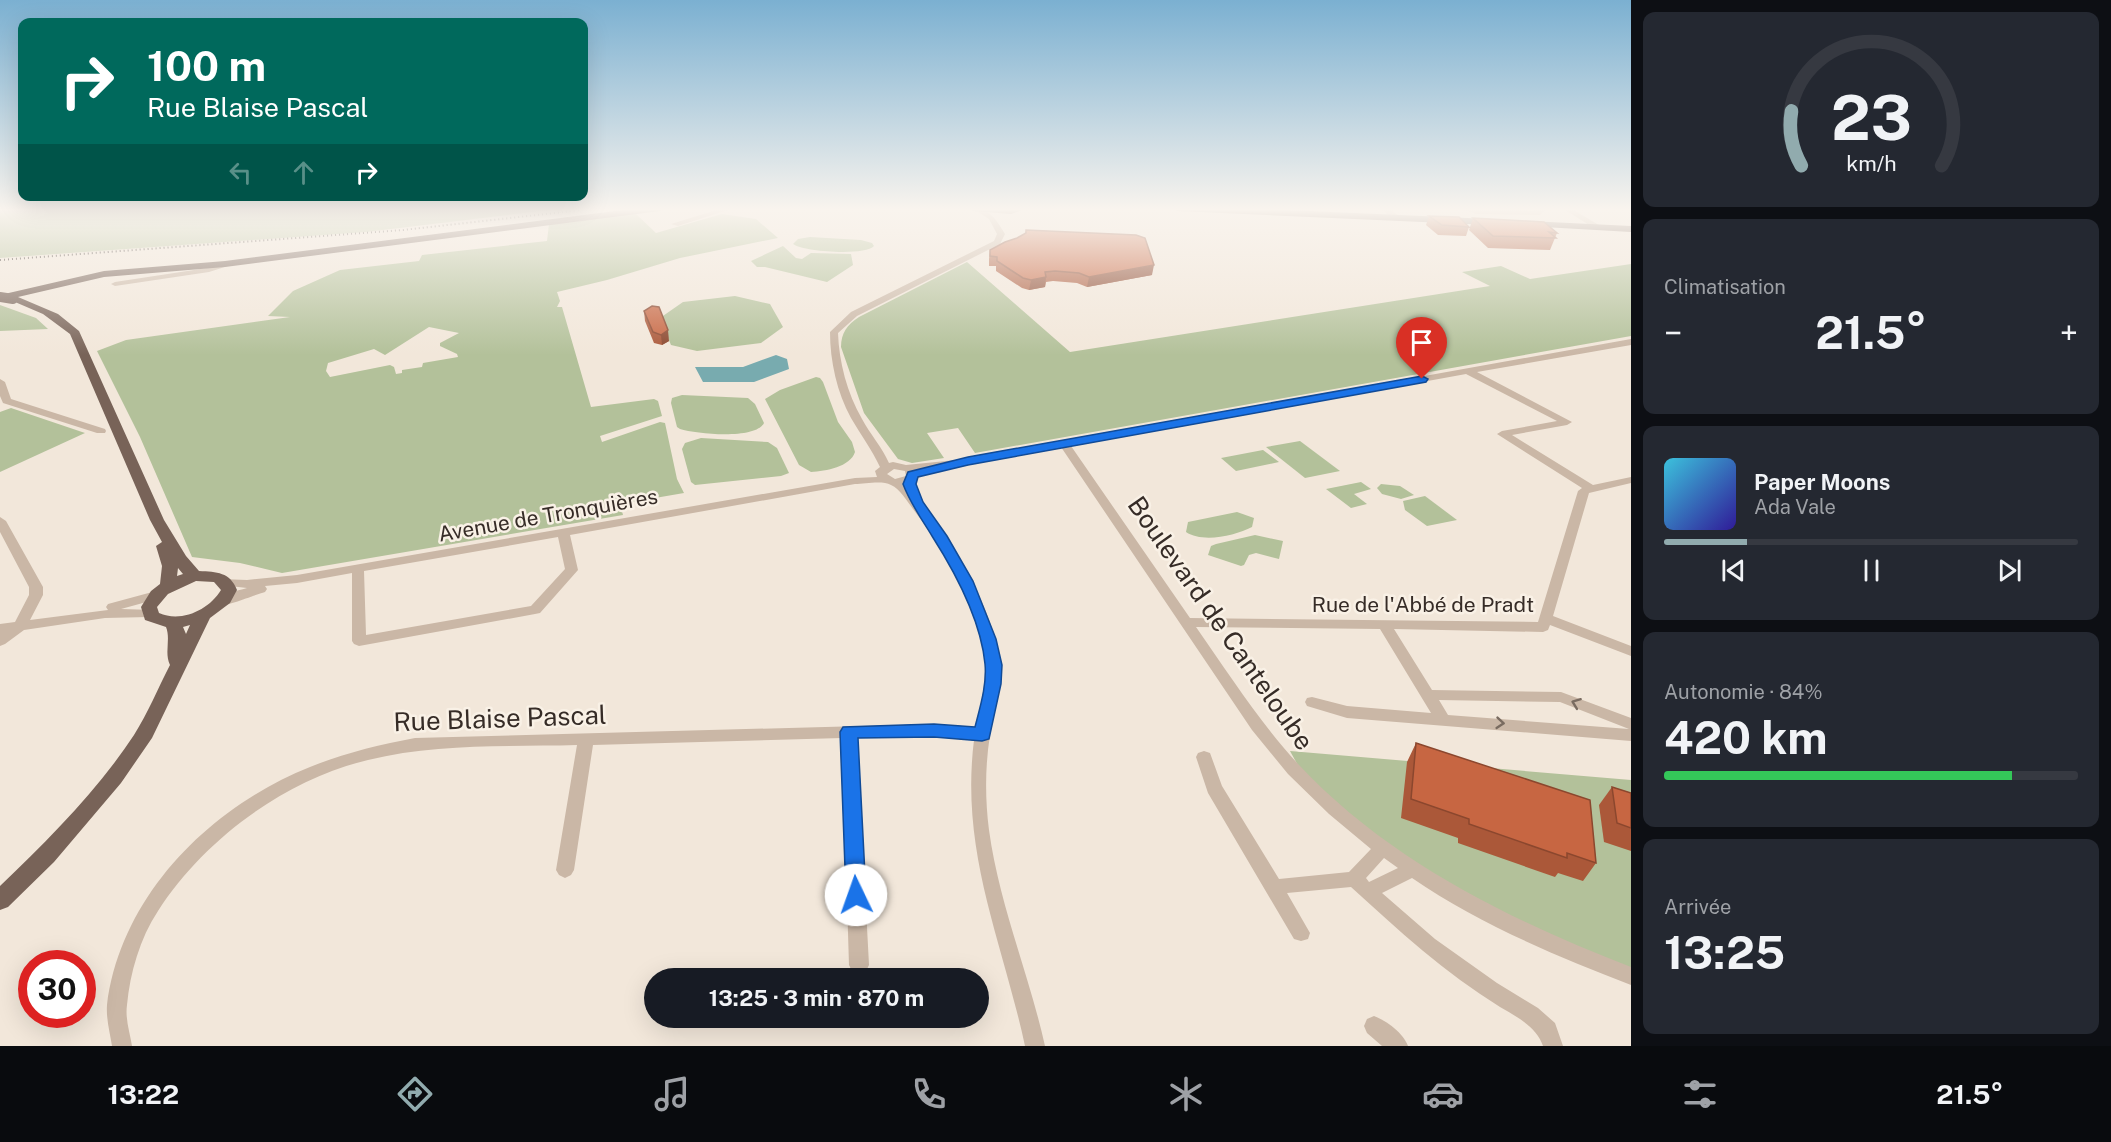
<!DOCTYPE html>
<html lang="fr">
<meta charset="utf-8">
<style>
:root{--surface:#171b24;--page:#242831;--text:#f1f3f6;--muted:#9ea1a6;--line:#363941;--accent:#91abae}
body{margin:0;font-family:"Public Sans",sans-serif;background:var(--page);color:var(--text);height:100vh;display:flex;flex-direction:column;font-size:22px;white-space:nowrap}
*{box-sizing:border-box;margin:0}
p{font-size:20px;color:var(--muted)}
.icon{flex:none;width:33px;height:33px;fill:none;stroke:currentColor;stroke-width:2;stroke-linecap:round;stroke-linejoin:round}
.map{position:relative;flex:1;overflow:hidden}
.panel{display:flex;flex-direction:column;gap:12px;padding:12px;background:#0d0f14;width:480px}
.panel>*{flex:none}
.banner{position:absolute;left:18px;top:18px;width:570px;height:183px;border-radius:12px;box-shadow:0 6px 24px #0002;background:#00695c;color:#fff;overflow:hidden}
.speed{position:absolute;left:18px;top:950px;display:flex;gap:12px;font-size:30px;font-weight:700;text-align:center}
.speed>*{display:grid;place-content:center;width:78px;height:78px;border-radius:50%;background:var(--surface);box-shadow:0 6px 24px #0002;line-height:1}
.speed .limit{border:9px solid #d22;background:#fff;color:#111}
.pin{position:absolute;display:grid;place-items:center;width:51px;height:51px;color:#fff;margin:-62px -26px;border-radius:50% 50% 50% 0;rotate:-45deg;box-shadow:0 0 6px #0007}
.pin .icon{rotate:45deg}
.me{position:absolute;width:66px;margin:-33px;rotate:357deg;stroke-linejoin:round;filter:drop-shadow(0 0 4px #0008)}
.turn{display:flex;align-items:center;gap:21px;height:126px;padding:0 30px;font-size:27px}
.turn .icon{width:78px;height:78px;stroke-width:2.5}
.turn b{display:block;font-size:42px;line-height:51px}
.lanes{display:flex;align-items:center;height:57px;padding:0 30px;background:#0003;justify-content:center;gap:30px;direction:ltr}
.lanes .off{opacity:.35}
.big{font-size:45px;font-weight:700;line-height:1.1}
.panel .tile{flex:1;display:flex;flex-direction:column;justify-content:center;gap:9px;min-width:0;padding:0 21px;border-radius:12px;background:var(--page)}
.panel .dial{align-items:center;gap:0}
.dial svg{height:156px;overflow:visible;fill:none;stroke:var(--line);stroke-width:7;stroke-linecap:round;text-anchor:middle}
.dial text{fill:var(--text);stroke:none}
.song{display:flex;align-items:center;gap:18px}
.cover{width:72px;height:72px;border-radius:9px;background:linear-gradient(135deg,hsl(190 70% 55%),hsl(250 70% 35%))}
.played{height:6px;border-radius:3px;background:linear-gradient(90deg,var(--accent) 20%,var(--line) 20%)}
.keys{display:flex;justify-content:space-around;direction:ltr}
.heat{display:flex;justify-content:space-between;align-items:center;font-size:33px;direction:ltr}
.charge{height:9px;border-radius:4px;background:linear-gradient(90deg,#34c759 84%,var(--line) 0)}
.trip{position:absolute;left:644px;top:968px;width:345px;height:60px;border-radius:30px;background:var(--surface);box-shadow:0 6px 24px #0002;font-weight:700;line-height:60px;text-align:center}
.tabs{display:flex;height:96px;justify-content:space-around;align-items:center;background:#090b0e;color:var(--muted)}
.tabs .icon{width:42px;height:42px}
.tabs .selected{color:var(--accent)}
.tabs b{font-size:27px;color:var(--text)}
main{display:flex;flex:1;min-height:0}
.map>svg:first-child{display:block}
.green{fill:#b3c19a;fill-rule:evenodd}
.water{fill:#78abaf}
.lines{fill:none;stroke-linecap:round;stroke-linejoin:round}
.minor{fill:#cab7a6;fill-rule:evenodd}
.major{fill:#786358;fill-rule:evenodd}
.rail{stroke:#362c27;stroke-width:2;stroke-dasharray:1 3;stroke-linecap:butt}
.major-bridge{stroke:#786358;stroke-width:10}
.wall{fill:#ab5839}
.shaded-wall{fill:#8b472e}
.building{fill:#c76642;stroke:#8b472e;stroke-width:1.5}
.oneway{stroke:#796b60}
.route{fill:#1a73e8;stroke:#114b97;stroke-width:1.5}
.labels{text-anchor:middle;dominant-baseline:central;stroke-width:5;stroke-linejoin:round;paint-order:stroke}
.street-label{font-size:21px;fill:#362c27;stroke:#f9f1e6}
.near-street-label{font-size:26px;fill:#362c27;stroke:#f9f1e6}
</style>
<main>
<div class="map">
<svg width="1631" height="1046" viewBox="0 0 1631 1046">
<rect width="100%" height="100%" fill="#f2e7da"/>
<!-- green -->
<g class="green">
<path d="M0 208H565L366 232 0 258Z"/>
<path d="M635 213 656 233 722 214 756 219 778 238 680 258 607 280 557 292 560 301 557 307H562L591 407 654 399 658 401 662 416 600 436 602 442 660 422 665 423 677 479 684 493 620 504 623 515 282 573 240 563 192 557 140 437 97 351 126 340 290 317 268 316 293 291 340 270 419 261 422 255 547 241 549 224ZM429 327 459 333 440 343V346L457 354 458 357 423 363 422 367 402 370V373L396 374 394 367 390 365 330 377 326 371 328 363 374 349 385 355Z"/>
<path d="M810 237 861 240 872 243 874 246C865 256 804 252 793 244L798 239Z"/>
<path d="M783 246 796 258 802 259 811 253 851 254 853 265 827 282 765 267H757L751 261Z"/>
<path d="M967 262 1070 352 1490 286 1462 272 1501 266 1530 279 1631 264V336L975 453 958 428 927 433 944 458 912 463 898 459 864 413 841 347C841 333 847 325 859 317Z"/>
<path d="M735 296 770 304 783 327 761 343 697 351 671 345 660 318 683 302Z"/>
<path d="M0 305 36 318 48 329 0 331Z"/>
<path d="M816 377 820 378 823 382 838 422 852 442 855 452C850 467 826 471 811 472L799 465 765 399 780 390Z"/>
<path d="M682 395 748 398 755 404 764 423C755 440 697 434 680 429L677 427 671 403 672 398Z"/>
<path d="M11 408 85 433 0 472V412Z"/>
<path d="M701 438 768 442 777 448 789 473 781 476 695 485 691 482 682 449 685 443Z"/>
<path d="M1300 441 1340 471 1305 478 1266 447Z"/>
<path d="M1263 450 1279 462 1236 471 1221 458Z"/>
<path d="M1361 482 1371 489 1354 494 1367 504 1351 508 1326 489Z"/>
<path d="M1381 484 1400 486 1414 495 1401 499 1382 494 1377 488Z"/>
<path d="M1425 496 1457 520 1427 526 1405 510 1403 501Z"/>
<path d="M1237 512 1254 518 1252 527C1235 536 1202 543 1186 532L1188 522Z"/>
<path d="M1255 535 1283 541 1279 559 1256 553 1249 555 1244 565 1241 566 1208 555 1211 546 1216 544Z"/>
<path d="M1290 751 1631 780V969L1522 923 1407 860 1330 800 1301 771Z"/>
</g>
<!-- water -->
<path class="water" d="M776 355 787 359 789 369 754 382H703L695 367H743Z"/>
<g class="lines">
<!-- minor -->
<g class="minor">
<path d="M723 208H734L678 226 671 224Z"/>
<path d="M974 208C990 208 997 221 1005 234L1000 244 857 316 838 333C839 362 847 393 862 419 870 434 882 447 889 463L893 462 906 465 956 460 1631 339V345L1477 372 1572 422 1567 425 1512 435 1593 485 1631 477V483L1589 493 1553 616 1631 646V656L1550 625 1548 630 1543 632 1394 629 1432 690 1561 692 1631 718V741L1347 718 1307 706 1305 702 1307 698 1312 697 1347 706 1431 713 1380 629 1196 627C1229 674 1260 723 1299 765 1389 861 1510 920 1631 967V985C1556 956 1479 924 1412 878L1382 893 1435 939 1497 983 1538 1008 1555 1023 1563 1046H1543C1537 1027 1517 1017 1500 1007 1445 973 1398 930 1351 887L1287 893 1310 933 1308 939 1301 941 1294 939 1208 793 1196 757 1198 753 1204 751 1210 753 1222 786 1279 879 1349 872 1371 849 1329 814 1288 774 1252 730 1061 447 956 466 916 470 918 477 912 482 905 485C944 526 1003 618 1000 677 999 696 993 715 990 735 985 766 985 799 989 830 999 904 1029 974 1045 1046H1025C1002 939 960 853 974 740L934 736 857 738 869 965 866 971 859 974 852 971 849 965 842 738 593 745 574 870 571 875 565 878 559 875 556 870 577 745C508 747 436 743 368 760 286 779 203 840 158 911 140 938 130 973 127 1005 125 1019 130 1033 132 1046H112C110 1033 106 1019 107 1005 121 895 210 807 310 767 344 753 379 745 415 738L934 724 976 729C981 702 989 675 983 647 973 597 943 548 913 509 907 501 900 489 891 485 882 480 865 484 855 484L570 535 578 570 540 613 535 614 359 646 354 644 352 641V573L297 583 265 586 267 589 265 592C254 595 223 608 216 606L214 603C223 594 236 591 247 588L221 585 220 582 221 579 247 580 297 575 855 478 877 477 875 471 880 467C872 450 861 435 851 418 837 393 830 361 830 332L851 312 994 241 997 234 989 219 975 210ZM1466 374 1557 421 1502 431 1497 434 1582 488 1578 491 1538 622 1190 618 1071 446ZM894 469 905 471 906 476 895 479 887 474ZM558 537 565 569 531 606 366 635 364 571ZM1439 700 1560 702 1629 729 1448 715ZM1384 858 1398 868 1369 882 1366 878Z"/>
<path d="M1385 208H1400L1392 211 1399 216V220H1393L1384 211 1382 210Z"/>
<path d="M1460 208 1533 211 1547 208 1540 215 1476 214Z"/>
<path d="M1562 208H1570L1604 228 1597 230Z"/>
<path d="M225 262H228V266L209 272 115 286 111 284 115 282 207 268Z"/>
<path d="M0 379 5 382 11 399 105 429 106 431 105 433H97L3 403 0 396Z"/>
<path d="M0 517 6 521 43 587V595L30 620 108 610 106 607 108 604 156 591 161 592 163 595 161 598 121 609 154 610 156 613 154 616 149 617 105 618 24 630 5 644 0 646V624L15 622 29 595V587L0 532Z"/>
<path d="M1374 1016C1387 1021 1403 1033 1408 1046H1382L1367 1033 1364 1026 1367 1019Z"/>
</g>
<!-- major -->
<g class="major">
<path d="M638 208H664L660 211 225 267 104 277 18 297 58 314 79 331 164 520 186 556 199 571C217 572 230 572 237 590L230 603 210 618 152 738 121 783 54 862 8 907 0 910V886C48 840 98 790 134 735 148 713 158 688 170 665 164 653 171 639 166 627L145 620 141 607 151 591 160 584 162 566 156 546 162 542 150 520 70 334 43 314 8 299 0 301V295L104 271 225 261ZM178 568 183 574 177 576ZM196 581 214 582 221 590C209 610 181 623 159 613L157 607 168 594ZM190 625 186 634 183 627Z"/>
<path d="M969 208H1027L1011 214 973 211Z"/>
<path d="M1173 208H1239L1490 219 1495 222 1490 225 1177 211Z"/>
<path d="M1529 221 1631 226V232L1526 226 1524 224Z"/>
</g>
<!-- rail -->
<path class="rail" d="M0 260 403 230 599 208"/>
<!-- major-bridge -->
<path class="major-bridge" d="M0 297 13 299"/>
</g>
<!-- wall -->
<g class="wall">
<path d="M1429 216 1469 227 1466 236 1438 235 1426 225Z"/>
<path d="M1473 218 1557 233 1550 250 1488 248 1469 230Z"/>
<path d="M1026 230 1152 275 1087 287 1077 283 1053 281 1046 282 1045 287 1029 290 1022 288 996 271V266H989V259L990 250 1017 238 1025 234Z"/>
<path d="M644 311 669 341 662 345 654 343 645 321Z"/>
<path d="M1416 743 1596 863 1583 881 1558 873 1555 877 1458 843V838L1401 818 1407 762Z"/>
<path d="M1612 787 1631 793V851L1604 842 1599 805Z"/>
</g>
<!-- shaded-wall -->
<g class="shaded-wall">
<path d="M1154 265 1152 275 1087 287 1089 277Z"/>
<path d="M1046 277 1045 287 1029 290 1031 280Z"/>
<path d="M668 330 669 341 662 345 661 335Z"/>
</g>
<!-- building -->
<g class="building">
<path d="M1429 216 1459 217 1469 227 1442 225Z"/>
<path d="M1473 218 1544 222 1557 233 1549 232 1556 238 1493 236Z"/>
<path d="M1026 230 1136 235 1145 238 1154 265 1089 277 1079 273 1055 271 1045 272 1046 277 1031 280 1023 278 997 261V257L990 256V250L1005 242 1017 238 1026 233Z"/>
<path d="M652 306 659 307 668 330 661 335 653 332 644 311Z"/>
<path d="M1416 743 1590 800 1596 863 1567 853V858L1469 824V819L1411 799Z"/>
<path d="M1612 787 1631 793V828L1617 823Z"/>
</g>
<!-- one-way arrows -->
<defs><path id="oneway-chevron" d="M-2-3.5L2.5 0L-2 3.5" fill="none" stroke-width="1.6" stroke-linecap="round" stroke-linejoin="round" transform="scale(1.5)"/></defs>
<g class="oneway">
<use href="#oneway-chevron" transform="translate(1576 703) rotate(-159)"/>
<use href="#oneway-chevron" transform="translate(1500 723) rotate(5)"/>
</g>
<!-- sky -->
<linearGradient id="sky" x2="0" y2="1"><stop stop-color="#7bb0d1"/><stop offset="0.59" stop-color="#f9f4ee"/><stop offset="1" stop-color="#f9f4ee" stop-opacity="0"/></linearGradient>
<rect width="1631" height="355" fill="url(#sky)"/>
<!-- route -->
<path class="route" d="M1422 376 1428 379 1426 382 968 465 918 477 916 484 923 502 947 536 973 581 996 639 1002 665 1001 684 989 739 982 741 934 737 858 738 866 895 863 901 856 904 849 901 846 895 840 732 843 727 934 724 975 727C980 707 987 685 985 664 981 621 955 572 932 536 921 518 910 503 903 484L908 472 968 457Z"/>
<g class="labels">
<!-- street labels -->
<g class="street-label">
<text transform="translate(548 515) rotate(-10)">Avenue de Tronquières</text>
<text x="1423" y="604">Rue de l'Abbé de Pradt</text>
</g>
<!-- near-street labels -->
<g class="near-street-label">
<text transform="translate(1221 623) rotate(55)">Boulevard de Canteloube</text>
<text transform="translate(500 718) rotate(-2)">Rue Blaise Pascal</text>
</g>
</g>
</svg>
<div class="speed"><div class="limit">30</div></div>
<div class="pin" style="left:1422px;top:379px;background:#d93025"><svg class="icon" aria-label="arrive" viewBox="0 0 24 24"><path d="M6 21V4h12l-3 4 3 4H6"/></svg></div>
<svg class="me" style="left:856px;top:895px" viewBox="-20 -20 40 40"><circle r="19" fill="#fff"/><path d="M0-13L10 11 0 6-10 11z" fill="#1a73e8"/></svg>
<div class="trip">13:25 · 3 min · 870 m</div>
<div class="banner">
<div class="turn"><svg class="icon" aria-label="right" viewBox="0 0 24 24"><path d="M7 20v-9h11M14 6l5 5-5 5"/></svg><div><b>100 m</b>Rue Blaise Pascal</div></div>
<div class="lanes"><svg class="icon off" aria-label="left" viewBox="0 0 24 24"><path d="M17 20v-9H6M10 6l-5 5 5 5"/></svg><svg class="icon off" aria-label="ahead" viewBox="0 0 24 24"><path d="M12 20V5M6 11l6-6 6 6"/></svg><svg class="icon" aria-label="right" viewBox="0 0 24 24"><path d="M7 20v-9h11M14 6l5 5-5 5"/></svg></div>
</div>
</div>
<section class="panel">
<div class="tile dial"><svg viewBox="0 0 100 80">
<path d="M14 69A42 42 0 1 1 86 69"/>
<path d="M14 69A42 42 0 0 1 9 41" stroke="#91abae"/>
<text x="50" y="56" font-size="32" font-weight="700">23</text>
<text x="50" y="72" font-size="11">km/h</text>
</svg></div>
<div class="tile"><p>Climatisation</p>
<div class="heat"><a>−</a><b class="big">21.5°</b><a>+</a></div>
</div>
<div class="tile">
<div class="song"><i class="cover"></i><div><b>Paper Moons</b><p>Ada Vale</p></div></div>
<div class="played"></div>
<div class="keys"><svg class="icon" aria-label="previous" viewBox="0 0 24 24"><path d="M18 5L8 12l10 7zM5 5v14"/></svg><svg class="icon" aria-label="pause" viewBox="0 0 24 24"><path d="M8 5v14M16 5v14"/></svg><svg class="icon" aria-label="next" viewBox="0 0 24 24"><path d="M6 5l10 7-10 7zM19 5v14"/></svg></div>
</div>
<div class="tile"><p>Autonomie · 84%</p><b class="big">420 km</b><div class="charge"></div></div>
<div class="tile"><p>Arrivée</p><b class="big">13:25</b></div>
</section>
</main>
<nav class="tabs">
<b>13:22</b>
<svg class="icon selected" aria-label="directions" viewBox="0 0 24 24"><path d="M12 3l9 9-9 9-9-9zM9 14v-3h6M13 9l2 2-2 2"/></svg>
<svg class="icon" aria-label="music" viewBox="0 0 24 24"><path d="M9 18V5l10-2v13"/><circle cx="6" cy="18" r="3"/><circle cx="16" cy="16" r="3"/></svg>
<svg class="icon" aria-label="phone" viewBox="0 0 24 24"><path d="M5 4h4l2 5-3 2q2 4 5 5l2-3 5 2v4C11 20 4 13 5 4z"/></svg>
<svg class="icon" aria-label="climate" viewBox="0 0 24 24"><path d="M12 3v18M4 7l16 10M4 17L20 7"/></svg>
<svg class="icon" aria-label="car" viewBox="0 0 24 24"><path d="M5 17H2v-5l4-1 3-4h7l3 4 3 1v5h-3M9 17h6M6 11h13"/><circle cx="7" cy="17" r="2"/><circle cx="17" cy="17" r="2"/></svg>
<svg class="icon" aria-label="filters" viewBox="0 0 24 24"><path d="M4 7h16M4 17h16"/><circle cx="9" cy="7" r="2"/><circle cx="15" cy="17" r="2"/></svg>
<b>21.5°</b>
</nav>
